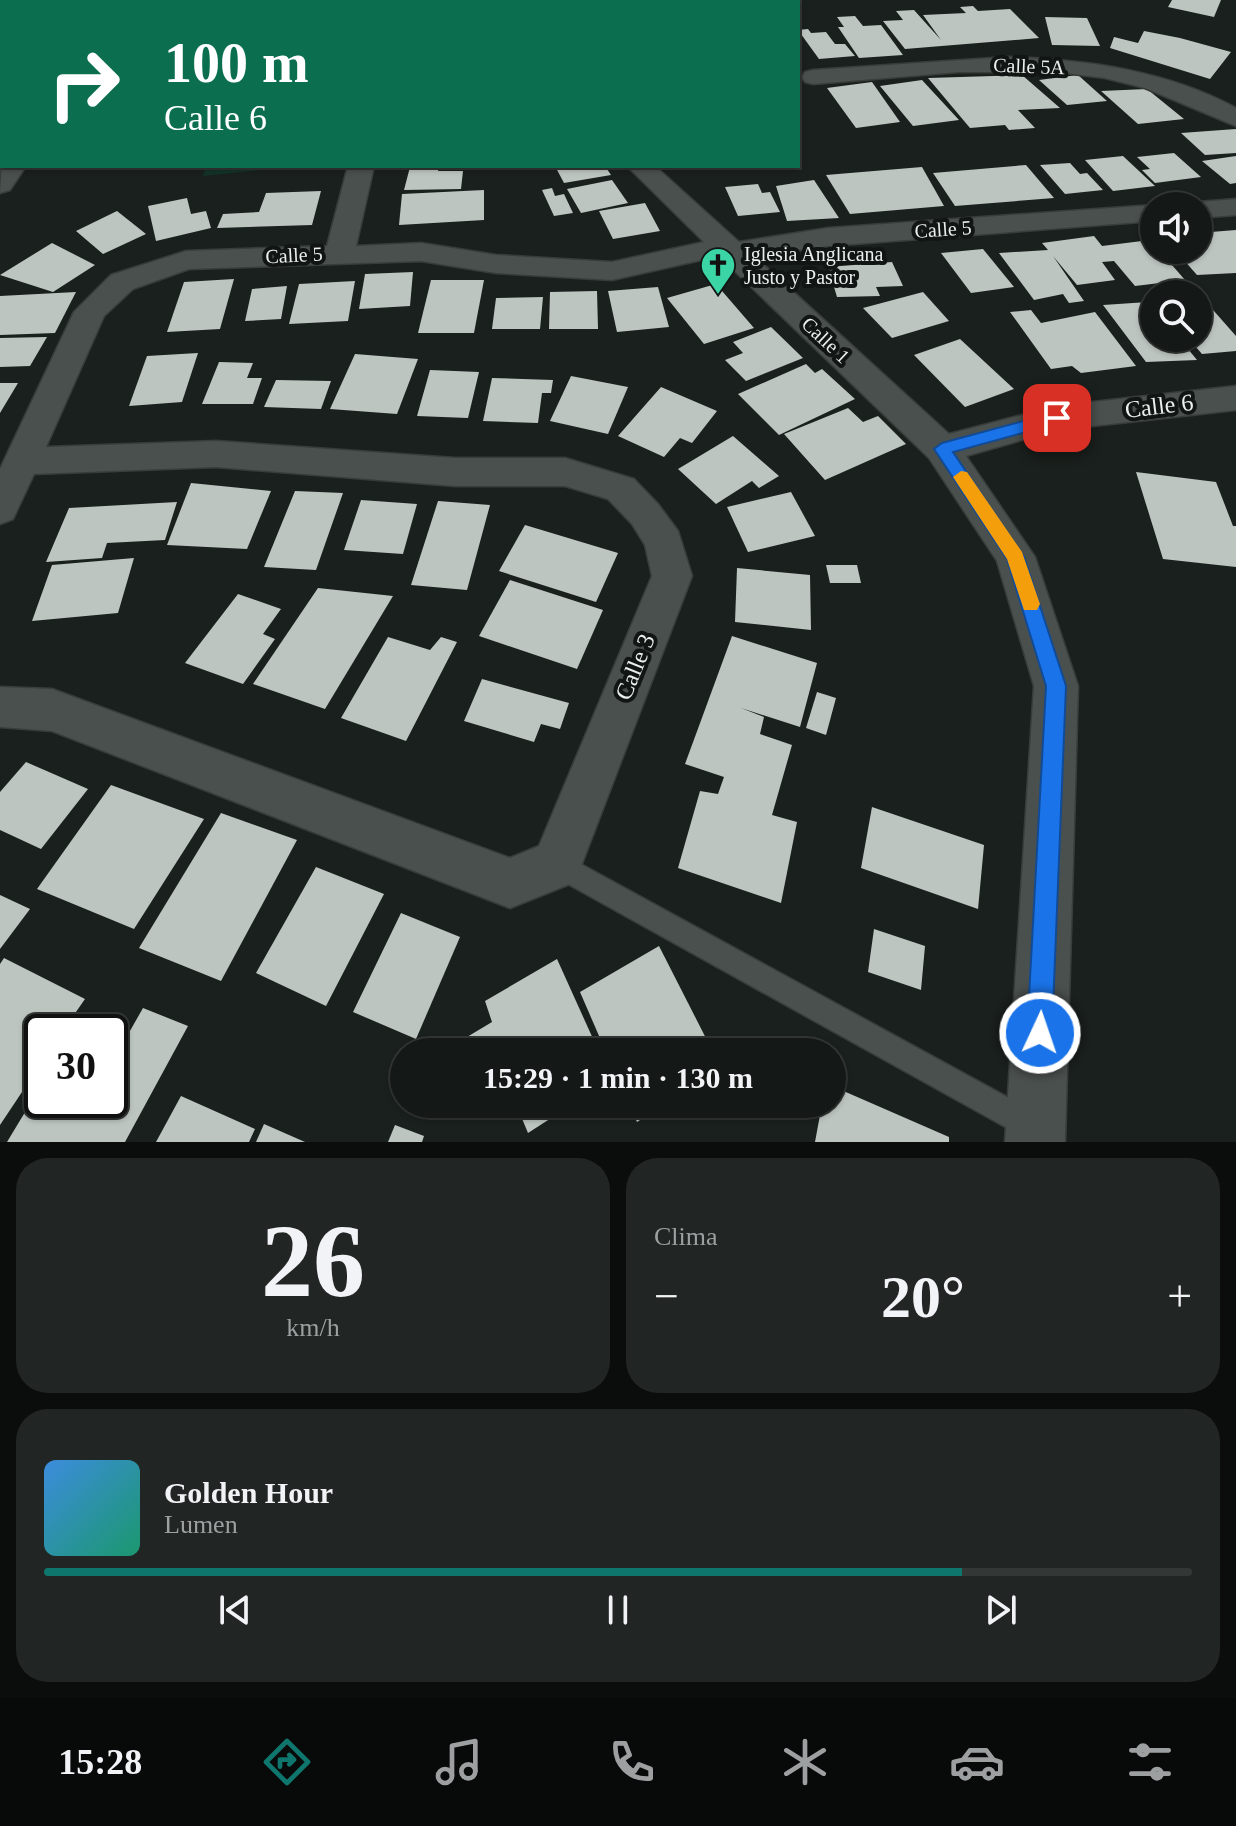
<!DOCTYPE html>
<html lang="es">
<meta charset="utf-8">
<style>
:root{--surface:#141816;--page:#212523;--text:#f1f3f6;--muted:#9da0a1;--line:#333735;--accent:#0f766e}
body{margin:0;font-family:"Times New Roman",serif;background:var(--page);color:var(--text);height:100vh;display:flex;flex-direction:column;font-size:30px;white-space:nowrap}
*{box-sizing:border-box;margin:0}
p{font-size:26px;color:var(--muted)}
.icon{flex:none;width:44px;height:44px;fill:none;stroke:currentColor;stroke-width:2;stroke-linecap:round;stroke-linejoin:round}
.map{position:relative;height:1142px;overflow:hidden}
.panel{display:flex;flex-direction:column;gap:16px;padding:16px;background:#0b0d0c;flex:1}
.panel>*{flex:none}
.top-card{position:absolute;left:0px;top:0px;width:800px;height:168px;box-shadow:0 2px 6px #0004,0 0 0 2px var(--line);background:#0b6e4f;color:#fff;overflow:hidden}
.fabs{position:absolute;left:1140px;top:192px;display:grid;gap:16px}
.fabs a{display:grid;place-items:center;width:72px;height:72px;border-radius:50%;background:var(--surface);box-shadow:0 2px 6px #0004,0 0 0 2px var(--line);font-size:40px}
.speed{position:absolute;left:24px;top:1014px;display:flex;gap:16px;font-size:40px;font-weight:700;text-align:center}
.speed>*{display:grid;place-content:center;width:104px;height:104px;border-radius:50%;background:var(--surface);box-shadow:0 2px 6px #0004,0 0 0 2px var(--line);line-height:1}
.speed .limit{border:4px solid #111;border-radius:12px;background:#fff;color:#111}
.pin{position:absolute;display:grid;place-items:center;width:68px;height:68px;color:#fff;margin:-34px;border-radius:16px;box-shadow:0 4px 12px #0006}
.me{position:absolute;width:88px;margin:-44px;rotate:3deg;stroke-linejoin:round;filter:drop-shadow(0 0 6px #0008)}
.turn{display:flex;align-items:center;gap:28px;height:168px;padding:0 32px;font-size:36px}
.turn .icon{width:104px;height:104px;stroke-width:2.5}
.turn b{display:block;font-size:56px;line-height:68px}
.big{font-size:60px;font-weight:600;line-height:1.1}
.panel .tile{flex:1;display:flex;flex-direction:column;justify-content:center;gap:12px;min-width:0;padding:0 28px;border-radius:32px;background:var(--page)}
.panel .dial{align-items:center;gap:0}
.dial b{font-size:104px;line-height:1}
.song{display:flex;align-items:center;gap:24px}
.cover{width:96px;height:96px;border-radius:12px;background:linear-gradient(135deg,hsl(210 70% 55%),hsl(160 70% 35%))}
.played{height:8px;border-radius:4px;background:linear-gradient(90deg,var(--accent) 80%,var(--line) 80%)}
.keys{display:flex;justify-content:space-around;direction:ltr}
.heat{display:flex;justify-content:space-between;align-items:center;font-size:44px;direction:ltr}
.panel .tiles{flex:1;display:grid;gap:16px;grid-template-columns:1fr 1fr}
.tile:last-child{grid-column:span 2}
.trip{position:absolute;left:390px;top:1038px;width:456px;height:80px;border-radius:40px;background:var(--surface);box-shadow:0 2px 6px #0004,0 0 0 2px var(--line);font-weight:600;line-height:80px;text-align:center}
.menu{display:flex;height:128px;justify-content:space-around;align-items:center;background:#080a09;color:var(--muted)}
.menu .icon{width:56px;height:56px}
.menu .current{color:var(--accent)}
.menu b{font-size:36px;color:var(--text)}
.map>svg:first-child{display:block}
.green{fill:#133429}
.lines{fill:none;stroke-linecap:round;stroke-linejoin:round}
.stream{fill:#1f7f61;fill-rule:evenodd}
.building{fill:#bdc5c1}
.service-casing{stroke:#383c3a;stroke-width:3}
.minor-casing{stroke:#383c3a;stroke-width:3}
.tertiary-casing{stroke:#383c3a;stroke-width:3}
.service{fill:#4a504d;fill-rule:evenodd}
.minor{fill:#4a504d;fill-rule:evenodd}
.tertiary{fill:#4a504d;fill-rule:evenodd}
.route{fill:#1a73e8;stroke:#114b97;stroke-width:2}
.slow{fill:#f59e0b}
.labels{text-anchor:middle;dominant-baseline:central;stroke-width:8;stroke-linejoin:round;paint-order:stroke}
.far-street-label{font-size:20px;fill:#ebefed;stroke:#111614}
.far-poi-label{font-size:20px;fill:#ebefed;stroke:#111614;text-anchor:start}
.street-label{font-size:24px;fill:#ebefed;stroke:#111614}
</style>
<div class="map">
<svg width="1236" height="1142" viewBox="0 0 1236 1142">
<rect width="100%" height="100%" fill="#1a201d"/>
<!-- green -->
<path class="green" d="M206 166H300L203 176Z"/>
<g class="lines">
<!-- stream -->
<rect class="stream" x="0" y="100" width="2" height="6"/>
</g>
<!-- building -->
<g class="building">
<path d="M1172 0H1221L1214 17 1168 7Z"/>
<path d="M973 6 978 11 1010 9 1039 38 905 49 883 21 903 20 896 11 914 10 941 40 923 15 966 13 960 7Z"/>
<path d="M855 16 863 26 881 25 903 55 859 58 838 27H844L837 17Z"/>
<path d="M1045 17 1087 18 1100 46 1052 45Z"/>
<path d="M808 29 811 33 826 32 835 44H845L855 56 819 59 798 30Z"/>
<path d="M1144 31 1180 38 1231 52 1210 79 1110 48 1114 37 1138 43Z"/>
<path d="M1022 75 1060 108 1018 110 1035 128 1009 130 1005 125 970 128 928 78Z"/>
<path d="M1078 75 1107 101 1067 105 1039 80Z"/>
<path d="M922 80 959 120 913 126 880 86Z"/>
<path d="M872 82 900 122 856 128 827 88Z"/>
<path d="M1147 89 1184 119 1138 124 1101 91Z"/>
<path d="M1236 129V153L1205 155 1181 133Z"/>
<path d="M1174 153 1201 177 1155 183 1142 170 1150 169 1137 157Z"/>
<path d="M1123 156 1155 186 1113 191 1085 160Z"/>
<path d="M1236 156V183L1230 184 1202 161Z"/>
<path d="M1070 163 1080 174 1087 173 1103 190 1065 194 1040 165Z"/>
<path d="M1026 165 1054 198 955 206 933 173Z"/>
<path d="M439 166 438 171H463L461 189 404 190 410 167Z"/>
<path d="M555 166H605L611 175 564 183Z"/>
<path d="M922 167 944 206 850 214 826 175Z"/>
<path d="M612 180 628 203 581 213 567 189Z"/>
<path d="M814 180 839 218 787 221 776 186Z"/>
<path d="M758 184 762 193 770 192 780 212 738 216 725 187Z"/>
<path d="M552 188 555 196 564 194 573 213 554 216 542 190Z"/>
<path d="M484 190V220L399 225 402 194Z"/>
<path d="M321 191 312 225 217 228 223 214 259 212 266 193Z"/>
<path d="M187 198 191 214 206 211 211 228 156 241 148 206Z"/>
<path d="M645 203 660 231 613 239 599 211Z"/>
<path d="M117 211 146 234 103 254 76 231Z"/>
<path d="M1236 230V273L1197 275 1175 250H1198V233Z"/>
<path d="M1094 236 1102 246 1150 240 1154 250H1159L1185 280 1135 286 1114 261 1102 262 1115 280 1077 285 1053 256 1084 301 1069 303 1063 294 1034 300 999 253 1048 250 1042 243Z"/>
<path d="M52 243 95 265 53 292 0 275Z"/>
<path d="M983 249 1014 287 971 293 941 253Z"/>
<path d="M892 262 903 286 876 287 880 296 837 297 828 267Z"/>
<path d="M413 272 410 306 359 309 365 274Z"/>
<path d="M234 279 220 329 167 332 184 282Z"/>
<path d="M431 280H484L474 333H418Z"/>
<path d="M355 281 348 321 289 324 299 284Z"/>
<path d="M716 284 754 328 704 344 667 298Z"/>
<path d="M287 286 281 319 245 321 252 289Z"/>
<path d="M658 287 669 327 617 332 608 291Z"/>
<path d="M597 291 598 329H549L550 292Z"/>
<path d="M76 292 55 333 0 335V296Z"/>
<path d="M923 292 949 321 892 338 863 308Z"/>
<path d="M543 297 540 329H492L496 298Z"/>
<path d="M1148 302 1154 309V338H1179L1197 360 1146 362 1103 305Z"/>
<path d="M1206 302 1236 336V351L1202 354 1188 338H1198V303Z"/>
<path d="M1031 310 1041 323 1095 312 1136 366 1081 373 1072 366 1051 369 1010 312Z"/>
<path d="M771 327 803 358 746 381 725 360 743 353 733 342Z"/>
<path d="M47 337 30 366 0 367V338Z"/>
<path d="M960 339 1014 389 965 407 914 355Z"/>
<path d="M198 353 182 402 129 406 147 356Z"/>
<path d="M355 354 418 359 397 414 330 409Z"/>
<path d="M219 362 253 363 247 378H262L253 404H202Z"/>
<path d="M806 364 815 373 822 369 855 399 779 435 738 394Z"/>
<path d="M430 370 479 372 468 418 417 416Z"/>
<path d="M571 376 628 387 608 434 550 421Z"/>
<path d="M492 378 553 380 551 393H542L538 423 483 421Z"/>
<path d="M276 380 331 381 321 409 264 407Z"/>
<path d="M0 383H18L0 413Z"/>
<path d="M661 387 717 411 692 443 680 438 664 457 618 436Z"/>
<path d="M848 408 863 422 878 416 906 444 825 480 784 434Z"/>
<path d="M733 436 779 476 759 488 752 481 716 504 678 469Z"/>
<path d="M1136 472 1216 482 1233 526H1236V567L1163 559Z"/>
<path d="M191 483 271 491 247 549 167 545Z"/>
<path d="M295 491 343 493 316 570 264 567Z"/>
<path d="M791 492 815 536 748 552 727 507Z"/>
<path d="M361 500 417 504 403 554 344 550Z"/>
<path d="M438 501 490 505 467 590 411 585Z"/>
<path d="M177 502 165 540 107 543 102 558 46 562 69 508Z"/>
<path d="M525 525 618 553 596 602 499 571Z"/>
<path d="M134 558 118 613 32 621 52 565Z"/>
<path d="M826 565H857L861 583H830Z"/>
<path d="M737 568 810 575 811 630 735 622Z"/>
<path d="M510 580 603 610 577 669 479 636Z"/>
<path d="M318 588 393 596 325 709 253 684Z"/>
<path d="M238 594 281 609 263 634 275 639 243 684 185 663Z"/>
<path d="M732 636 817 663 800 727 741 708 764 717 760 734 792 745 772 815 797 822 781 903 678 868 700 791 718 794 724 777 685 764Z"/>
<path d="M388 637 430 650 441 637 457 642 406 741 341 718Z"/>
<path d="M482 679 569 703 560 729 541 724 534 742 464 721Z"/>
<path d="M817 692 836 698 826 735 806 728Z"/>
<path d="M26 762 88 789 41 849 0 830V792Z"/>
<path d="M111 785 204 819 134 929 37 889Z"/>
<path d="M872 807 984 845 978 909 861 868Z"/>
<path d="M221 813 297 840 221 981 139 948Z"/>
<path d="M316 867 384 894 326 1006 256 973Z"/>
<path d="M0 895 30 909 0 949Z"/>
<path d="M401 913 460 937 416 1039 353 1012Z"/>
<path d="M874 929 925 946 921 990 868 972Z"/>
<path d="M659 946 713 1052H606L580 992Z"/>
<path d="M4 958 85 999 62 1032H42V1062L0 1125V964Z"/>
<path d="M557 959 599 1052H467L462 1040 492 1022 485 1001Z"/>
<path d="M143 1008 188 1026 125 1142H7L42 1084V1100H110V1066Z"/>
<path d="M832 1086 949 1137V1142H815L822 1104H832Z"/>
<path d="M181 1096 255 1129 249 1142H156Z"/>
<path d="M516 1104H573L528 1133Z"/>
<path d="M629 1104H665L637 1122Z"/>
<path d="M264 1124 305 1142H256Z"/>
<path d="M395 1125 424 1136 422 1142H388Z"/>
</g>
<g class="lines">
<!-- service casing -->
<g class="service-casing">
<path id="service" d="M557 851 1038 1114 1043 1124 1038 1134 1028 1139 1018 1134 548 873 544 864 548 855Z"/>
</g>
<!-- minor casing -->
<g class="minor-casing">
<g id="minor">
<rect x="641" y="0" width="20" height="2"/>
<path d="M1008 57C1086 60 1166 70 1236 108V126L1145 88 1105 78 1057 72H959L813 84 805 82 802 77 805 72 813 70Z"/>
<path d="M348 166H374L356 246 421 243 496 255 612 262 704 242 627 166H655L739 242 828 228 1154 205 1159 206H1154V221L828 246 755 257 949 434 1057 406 1236 386V410L1057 430 966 456 1035 557 1078 686 1065 1142H1005L1034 686 997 561 929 458 719 256 612 280 496 273 421 261 189 269 133 289 104 316 46 447 216 441 455 458H565L634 479 658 504 678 531 692 576 575 882 510 908 52 731 0 727V687L52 689 510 858 539 846 652 576 645 545 632 524 608 499 565 486H455L216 467 34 474 13 519 0 524V469L74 312 111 275 186 251 327 246Z"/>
<path d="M1236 199V215L1198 218V206H1187L1198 202Z"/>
</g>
</g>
<!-- tertiary casing -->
<g class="tertiary-casing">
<path id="tertiary" d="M2 160V166H26L10 190 0 193Z"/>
</g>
<!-- service -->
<use href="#service" class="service"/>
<!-- minor -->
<use href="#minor" class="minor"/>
<!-- tertiary -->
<use href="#tertiary" class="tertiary"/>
</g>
<!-- route -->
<path class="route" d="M1057 412 1063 414V422L953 452 1024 557 1066 686 1052 1033 1049 1042 1040 1046 1031 1042 1027 1033 1046 686 1007 559 934 449 942 443Z"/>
<!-- slow -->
<path class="slow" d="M961 471 967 472 1022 552 1040 604 1037 610H1024L1007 559 953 477Z"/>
<!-- icons -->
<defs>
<g id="church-pin" transform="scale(1.8)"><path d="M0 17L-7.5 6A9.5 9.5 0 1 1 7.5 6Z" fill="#3ad4a5" stroke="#111614"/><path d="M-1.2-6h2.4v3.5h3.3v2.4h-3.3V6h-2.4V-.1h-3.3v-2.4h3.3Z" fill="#111"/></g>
</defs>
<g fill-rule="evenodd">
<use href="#church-pin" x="718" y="265"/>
</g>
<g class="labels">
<!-- far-street labels -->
<g class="far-street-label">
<text transform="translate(1029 66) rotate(2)">Calle 5A</text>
<text transform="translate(943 229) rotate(-4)">Calle 5</text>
<text transform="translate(294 255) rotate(-3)">Calle 5</text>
<text transform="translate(826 340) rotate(43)">Calle 1</text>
</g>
<!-- far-poi labels -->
<g class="far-poi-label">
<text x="744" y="254">Iglesia Anglicana<tspan x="744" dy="23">Justo y Pastor</tspan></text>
</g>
<!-- street labels -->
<g class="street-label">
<text transform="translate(1159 406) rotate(-7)">Calle 6</text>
<text transform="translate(635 667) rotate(-68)">Calle 3</text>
</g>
</g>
</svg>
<div class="fabs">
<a><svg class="icon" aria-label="sound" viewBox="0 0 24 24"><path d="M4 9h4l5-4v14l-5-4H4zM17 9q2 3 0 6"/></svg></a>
<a><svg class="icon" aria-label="search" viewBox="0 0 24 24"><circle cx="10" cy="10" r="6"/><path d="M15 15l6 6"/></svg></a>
</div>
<div class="speed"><div class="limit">30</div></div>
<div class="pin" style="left:1057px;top:418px;background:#d93025"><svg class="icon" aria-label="arrive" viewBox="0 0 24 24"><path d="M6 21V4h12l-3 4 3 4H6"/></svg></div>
<svg class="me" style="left:1040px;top:1033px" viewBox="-20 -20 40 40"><circle r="17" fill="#1a73e8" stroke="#fff" stroke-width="3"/><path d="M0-11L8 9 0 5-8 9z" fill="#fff"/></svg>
<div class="trip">15:29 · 1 min · 130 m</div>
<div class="top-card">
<div class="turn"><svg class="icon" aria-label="right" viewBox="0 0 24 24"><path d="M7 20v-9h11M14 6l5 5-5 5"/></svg><div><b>100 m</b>Calle 6</div></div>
</div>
</div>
<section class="panel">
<div class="tiles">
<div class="tile dial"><b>26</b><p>km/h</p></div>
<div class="tile"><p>Clima</p>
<div class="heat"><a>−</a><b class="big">20°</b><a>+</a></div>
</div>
<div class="tile">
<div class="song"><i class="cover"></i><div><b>Golden Hour</b><p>Lumen</p></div></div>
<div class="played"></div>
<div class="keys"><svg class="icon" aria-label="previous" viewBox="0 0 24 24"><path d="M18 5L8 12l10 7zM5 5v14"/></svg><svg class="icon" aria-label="pause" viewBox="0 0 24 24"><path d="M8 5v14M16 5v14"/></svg><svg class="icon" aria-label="next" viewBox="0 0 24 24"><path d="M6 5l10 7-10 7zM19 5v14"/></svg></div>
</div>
</div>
</section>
<nav class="menu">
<b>15:28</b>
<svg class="icon current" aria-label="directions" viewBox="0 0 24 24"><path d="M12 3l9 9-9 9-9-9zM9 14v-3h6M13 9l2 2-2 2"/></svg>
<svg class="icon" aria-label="music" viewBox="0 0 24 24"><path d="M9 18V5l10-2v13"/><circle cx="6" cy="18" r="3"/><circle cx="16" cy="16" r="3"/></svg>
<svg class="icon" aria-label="phone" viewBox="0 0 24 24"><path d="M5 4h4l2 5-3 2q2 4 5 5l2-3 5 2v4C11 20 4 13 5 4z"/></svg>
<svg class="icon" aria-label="climate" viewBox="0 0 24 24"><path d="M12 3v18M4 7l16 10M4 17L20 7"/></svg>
<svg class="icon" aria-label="car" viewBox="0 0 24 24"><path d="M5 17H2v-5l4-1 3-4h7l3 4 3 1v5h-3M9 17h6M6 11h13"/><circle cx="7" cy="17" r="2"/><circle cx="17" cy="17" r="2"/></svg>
<svg class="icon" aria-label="filters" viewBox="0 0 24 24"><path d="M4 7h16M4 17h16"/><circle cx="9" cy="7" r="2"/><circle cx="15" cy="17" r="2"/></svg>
</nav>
